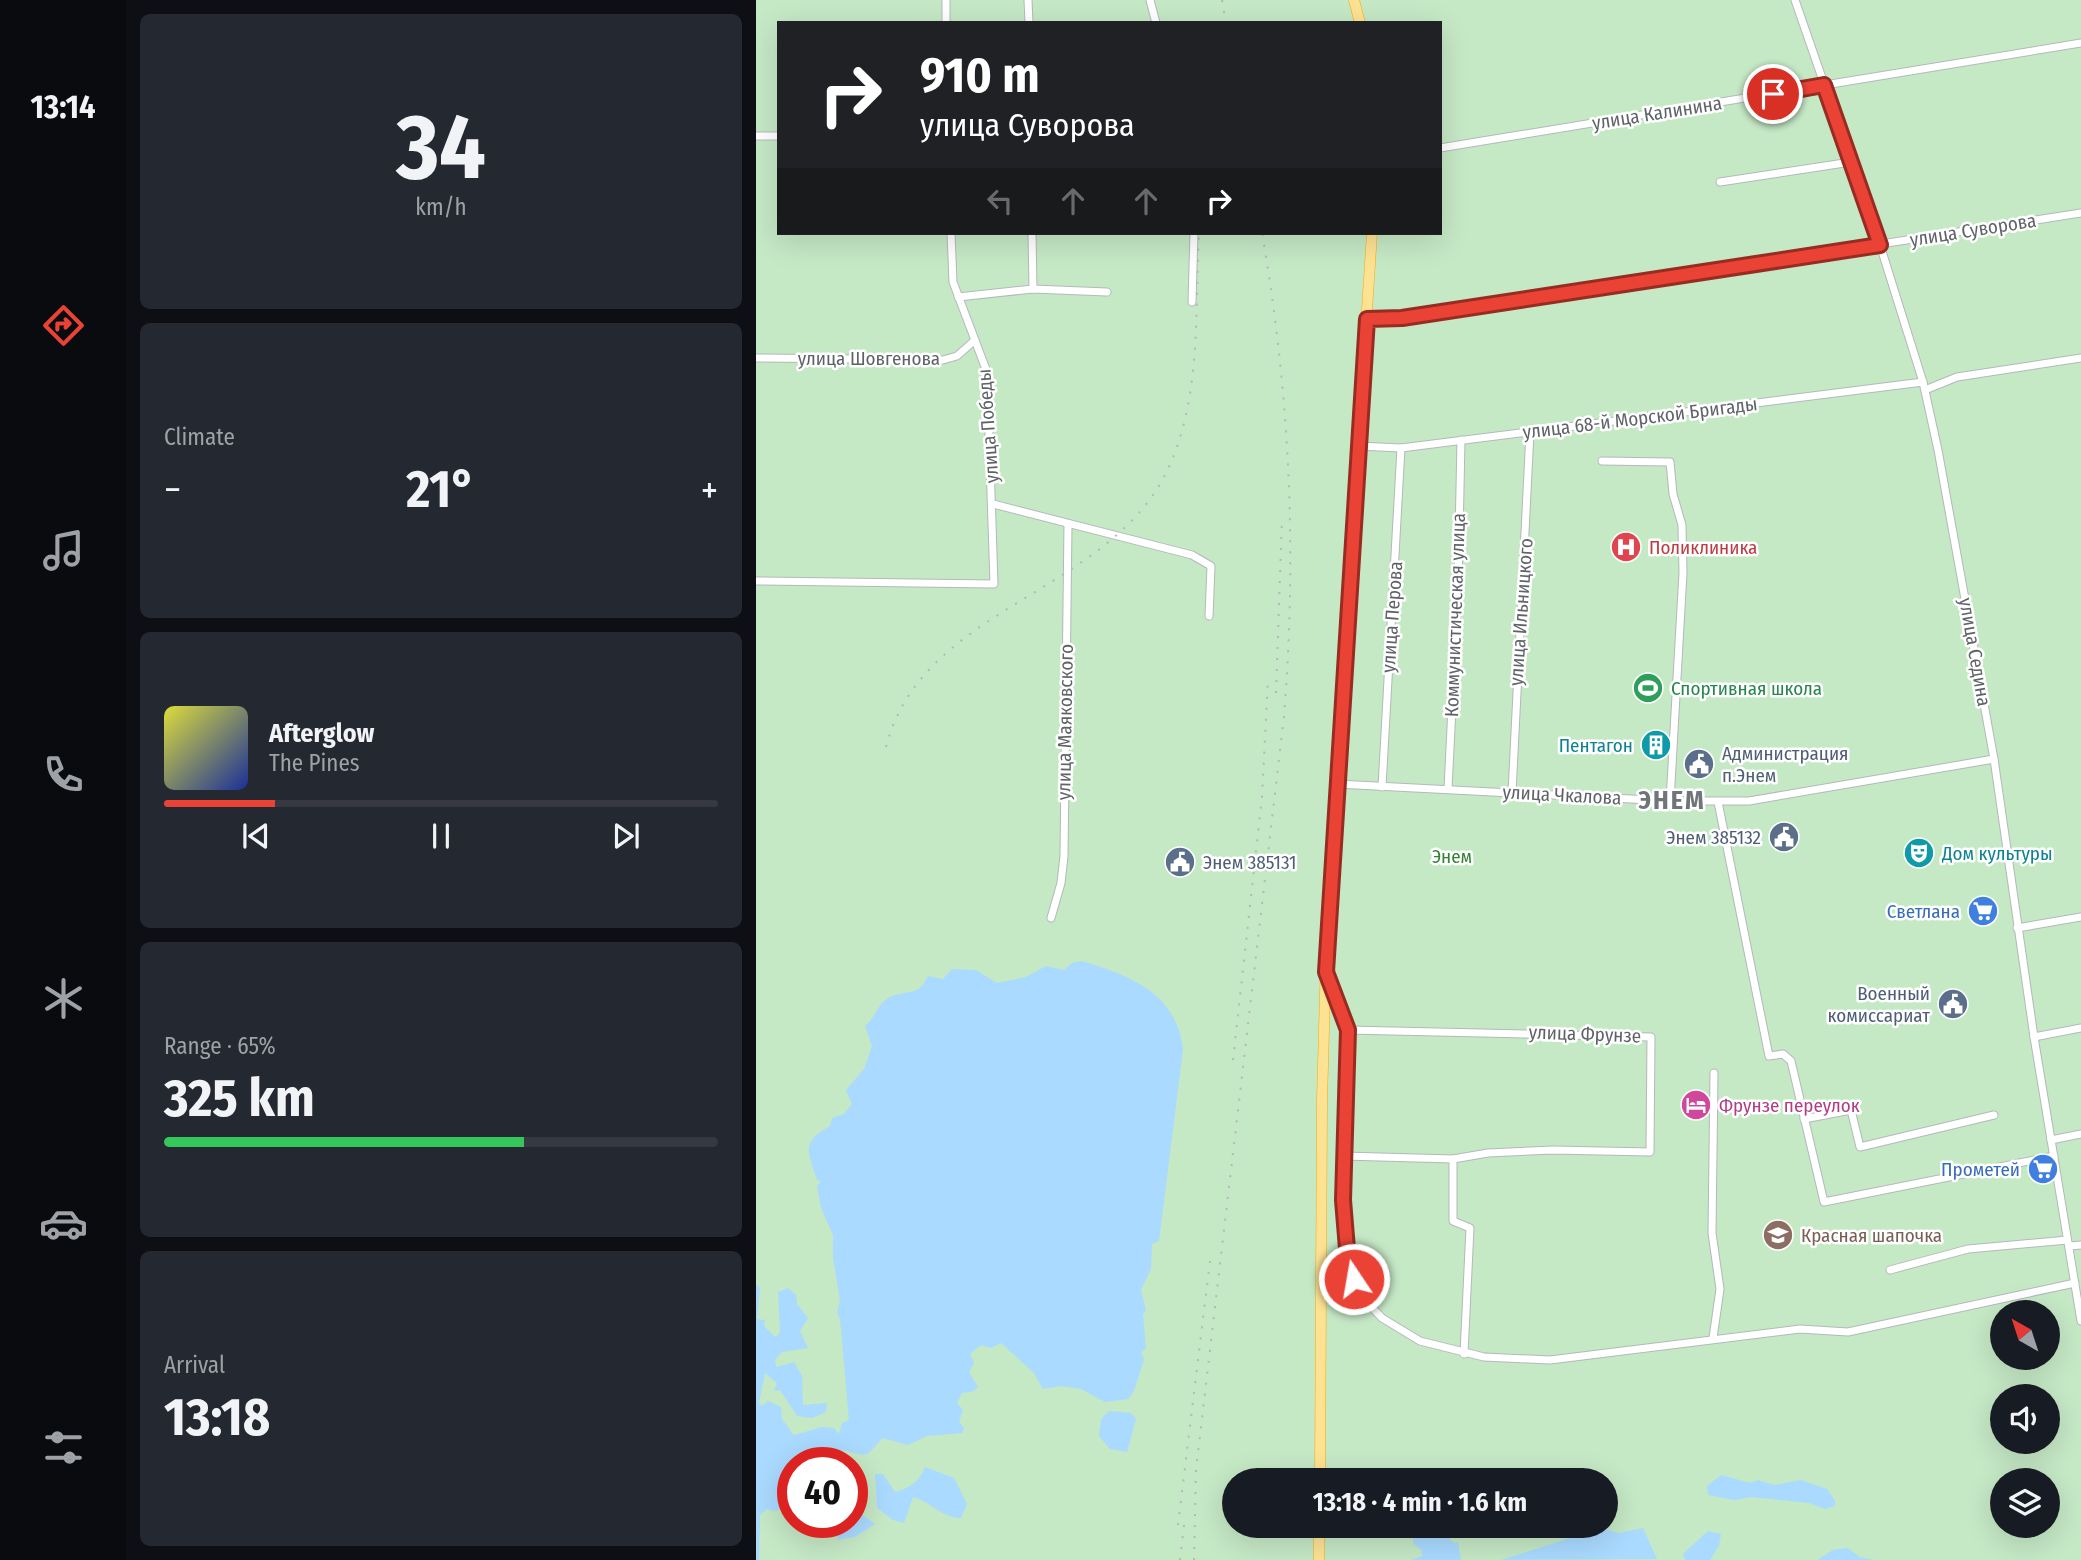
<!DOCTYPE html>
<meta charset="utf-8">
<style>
:root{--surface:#171b24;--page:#242831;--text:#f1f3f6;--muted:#9ea1a6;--line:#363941;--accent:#ea4335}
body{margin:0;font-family:"Fira Sans Condensed",sans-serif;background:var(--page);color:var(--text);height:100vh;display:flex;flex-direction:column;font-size:26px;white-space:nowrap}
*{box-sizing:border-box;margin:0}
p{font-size:23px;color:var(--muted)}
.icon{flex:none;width:38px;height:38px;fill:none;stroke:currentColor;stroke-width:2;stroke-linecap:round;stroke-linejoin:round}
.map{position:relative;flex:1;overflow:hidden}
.sheet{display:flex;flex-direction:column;gap:14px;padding:14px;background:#0d0f14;width:630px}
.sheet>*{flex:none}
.hud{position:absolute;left:21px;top:21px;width:665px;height:214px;border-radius:0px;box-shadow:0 7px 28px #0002;background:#202124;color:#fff;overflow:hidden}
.needle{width:46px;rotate:321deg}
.buttons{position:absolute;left:1234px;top:1300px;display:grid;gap:14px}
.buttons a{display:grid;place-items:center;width:70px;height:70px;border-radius:50%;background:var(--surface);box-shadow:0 7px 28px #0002;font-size:35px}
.speed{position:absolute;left:21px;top:1447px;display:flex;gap:14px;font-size:35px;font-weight:700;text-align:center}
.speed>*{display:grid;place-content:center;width:91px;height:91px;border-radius:50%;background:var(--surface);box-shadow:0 7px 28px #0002;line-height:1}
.speed .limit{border:10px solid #d22;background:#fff;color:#111}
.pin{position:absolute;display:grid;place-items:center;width:60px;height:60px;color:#fff;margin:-30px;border:4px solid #fff;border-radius:50%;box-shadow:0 2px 7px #0007}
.me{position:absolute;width:77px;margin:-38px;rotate:348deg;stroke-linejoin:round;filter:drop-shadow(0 0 5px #0008)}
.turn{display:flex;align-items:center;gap:24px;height:147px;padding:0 28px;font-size:32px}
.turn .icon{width:91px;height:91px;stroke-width:2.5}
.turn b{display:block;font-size:49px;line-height:60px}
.lanes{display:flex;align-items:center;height:66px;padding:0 28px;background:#0003;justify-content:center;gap:35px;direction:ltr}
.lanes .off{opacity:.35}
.big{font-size:52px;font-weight:700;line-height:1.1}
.sheet .tile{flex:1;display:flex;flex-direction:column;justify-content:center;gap:10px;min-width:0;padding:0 24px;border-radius:10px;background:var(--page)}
.sheet .dial{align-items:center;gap:0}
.dial b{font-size:91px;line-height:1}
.song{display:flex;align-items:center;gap:21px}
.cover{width:84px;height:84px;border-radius:10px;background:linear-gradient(135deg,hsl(60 70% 55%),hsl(230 70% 35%))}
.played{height:7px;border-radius:4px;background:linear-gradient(90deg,var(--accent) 20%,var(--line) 20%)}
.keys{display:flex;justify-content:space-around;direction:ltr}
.heat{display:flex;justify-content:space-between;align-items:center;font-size:38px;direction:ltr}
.charge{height:10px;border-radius:5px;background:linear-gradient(90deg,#34c759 65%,var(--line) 0)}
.trip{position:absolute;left:466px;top:1468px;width:396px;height:70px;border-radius:35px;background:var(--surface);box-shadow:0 7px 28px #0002;font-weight:700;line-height:70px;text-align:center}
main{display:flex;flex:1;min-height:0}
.dock{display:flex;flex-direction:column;width:126px;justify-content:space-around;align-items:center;background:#090b0e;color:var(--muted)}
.dock .icon{width:49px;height:49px}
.dock .on{color:var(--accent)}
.dock b{font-size:32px;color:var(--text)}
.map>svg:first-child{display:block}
.green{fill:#c5e8c5;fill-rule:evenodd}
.water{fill:#aadaff}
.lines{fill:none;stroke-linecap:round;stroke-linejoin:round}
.minor-casing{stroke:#b5b8bc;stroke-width:9}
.highway-casing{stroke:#f9ab00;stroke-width:11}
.minor{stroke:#fff;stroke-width:7}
.highway{stroke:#fde293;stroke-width:10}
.rail{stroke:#b6b7b8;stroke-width:2;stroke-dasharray:2 9;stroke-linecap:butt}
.route-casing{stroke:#982c22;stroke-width:18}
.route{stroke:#ea4335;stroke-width:12}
.labels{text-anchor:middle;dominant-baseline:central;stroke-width:5;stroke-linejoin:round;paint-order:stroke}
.street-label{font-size:19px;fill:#5f6368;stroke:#fff}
.health-label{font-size:19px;fill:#be3a42;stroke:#fff;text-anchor:start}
.leisure-label{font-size:19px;fill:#27864d;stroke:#fff;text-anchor:start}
.culture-label{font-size:19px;fill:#0d838f;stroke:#fff;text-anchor:end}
.service-label{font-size:19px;fill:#4e5e75;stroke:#fff;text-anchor:start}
.park-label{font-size:19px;fill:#348238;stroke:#fff}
.shop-label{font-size:19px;fill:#366cbe;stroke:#fff;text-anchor:end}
.hotel-label{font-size:19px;fill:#b23c85;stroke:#fff;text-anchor:start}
.education-label{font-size:19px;fill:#785e54;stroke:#fff;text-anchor:start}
.district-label{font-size:26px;font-weight:bold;letter-spacing:2px;fill:#70757a;stroke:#fff}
</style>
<main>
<nav class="dock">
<b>13:14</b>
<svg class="icon on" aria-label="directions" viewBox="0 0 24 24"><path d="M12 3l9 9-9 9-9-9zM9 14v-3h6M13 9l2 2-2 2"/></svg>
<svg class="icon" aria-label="music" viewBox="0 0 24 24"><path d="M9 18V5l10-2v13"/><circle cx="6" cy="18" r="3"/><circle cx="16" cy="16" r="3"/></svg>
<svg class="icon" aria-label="phone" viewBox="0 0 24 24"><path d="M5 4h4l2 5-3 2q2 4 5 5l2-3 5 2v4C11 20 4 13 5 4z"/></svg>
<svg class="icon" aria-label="climate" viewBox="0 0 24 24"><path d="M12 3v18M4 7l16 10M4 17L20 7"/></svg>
<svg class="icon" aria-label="car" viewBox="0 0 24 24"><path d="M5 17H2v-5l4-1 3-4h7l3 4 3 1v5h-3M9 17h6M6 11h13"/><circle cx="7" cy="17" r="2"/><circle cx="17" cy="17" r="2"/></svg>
<svg class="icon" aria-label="filters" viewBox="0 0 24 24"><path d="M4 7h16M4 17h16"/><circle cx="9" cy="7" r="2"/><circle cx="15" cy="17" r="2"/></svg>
</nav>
<section class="sheet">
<div class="tile dial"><b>34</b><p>km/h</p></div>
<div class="tile"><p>Climate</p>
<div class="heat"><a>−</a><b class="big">21°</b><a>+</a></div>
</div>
<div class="tile">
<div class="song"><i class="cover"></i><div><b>Afterglow</b><p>The Pines</p></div></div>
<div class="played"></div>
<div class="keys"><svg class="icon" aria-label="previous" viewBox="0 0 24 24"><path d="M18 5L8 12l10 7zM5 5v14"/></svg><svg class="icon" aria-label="pause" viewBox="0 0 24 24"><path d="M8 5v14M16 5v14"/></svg><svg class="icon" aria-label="next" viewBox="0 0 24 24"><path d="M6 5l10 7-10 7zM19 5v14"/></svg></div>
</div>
<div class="tile"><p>Range · 65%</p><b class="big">325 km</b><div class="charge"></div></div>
<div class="tile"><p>Arrival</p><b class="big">13:18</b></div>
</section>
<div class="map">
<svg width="1325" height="1560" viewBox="0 0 1325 1560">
<rect width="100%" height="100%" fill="#f1efe8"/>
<!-- green -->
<path class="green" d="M0 0H1325V1560H0ZM23 23H684V233H23ZM1246 1312H1292V1358H1246ZM1246 1396H1292V1442H1246ZM37 1463H96V1522H37ZM478 1480H849V1526H478ZM1246 1480H1292V1526H1246Z"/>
<!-- water -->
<g class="water">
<path d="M326 961C374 976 420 992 427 1049L403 1241 396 1244 395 1269 385 1290 390 1310 387 1315 390 1348 385 1352 388 1359 378 1391 372 1399 349 1402 325 1389 305 1386 287 1389 278 1373 245 1343 235 1348 225 1345 214 1354 218 1363 213 1372 222 1387 218 1391 206 1393 201 1403 207 1410 203 1422 208 1428 206 1433 171 1436 152 1445 126 1438C108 1460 113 1456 86 1450L78 1454 74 1463H37V1507L18 1511 11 1509 4 1515 3 1560H0V1284L4 1288 1 1319 9 1320 8 1326 19 1337 24 1333 22 1292 32 1288 40 1295 41 1304 52 1318 44 1331 52 1348 26 1352 19 1360 20 1367 38 1362 46 1376 47 1405 71 1403 70 1412 56 1418 41 1416 24 1390 18 1391 21 1383 9 1373 3 1403 6 1406 12 1401 25 1407 26 1419 38 1435 66 1427 78 1428 83 1434 86 1423 93 1420 84 1319 81 1313 84 1301 77 1258V1235L65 1208 61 1186 65 1181 61 1180C52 1152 44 1142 74 1126L76 1118 88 1114 96 1104 90 1090 108 1069 116 1046 109 1026C120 1017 121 1004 134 997 151 989 162 998 172 976L187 979 196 969 220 970 241 983 270 977 290 966 308 970 316 963Z"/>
<path d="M353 1411 375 1413 380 1419 371 1452 354 1449 343 1436 345 1419Z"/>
<path d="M169 1467 198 1478 211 1504 205 1518C189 1519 173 1501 157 1497L148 1523 137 1520 121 1508 119 1474H127L139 1492C154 1488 164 1481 169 1467Z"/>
<path d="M965 1475 994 1483 1002 1480 1018 1485 1045 1480 1071 1489 1079 1501V1506L1069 1509 1053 1503 995 1497 978 1500 952 1495 951 1486Z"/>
<path d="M101 1511 119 1524 99 1537 81 1540 83 1532 77 1523 96 1522V1512Z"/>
<path d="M658 1526H688L693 1531 691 1536 698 1543 702 1542 705 1560H655L666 1556V1551L657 1543Z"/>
<path d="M845 1528 863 1533 887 1528 901 1559 745 1560Z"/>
<path d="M952 1531 965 1534 963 1546 954 1560H929L927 1554Z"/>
<path d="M1091 1548 1104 1557 1118 1560H1061L1077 1550Z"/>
</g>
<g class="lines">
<!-- minor casing -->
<g class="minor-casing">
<g id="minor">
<path d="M190 0V23"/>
<path d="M272 0 273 23"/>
<path d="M394 0 400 23"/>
<path d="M1039 0 1124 245 1167 382 1182 450 1238 759 1278 1037 1325 1321"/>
<path d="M0 136H23"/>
<path d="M684 148 1325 43"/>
<path d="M964 182 1095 162"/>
<path d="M276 233 277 289"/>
<path d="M202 297 277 289 351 292"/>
<path d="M436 302 438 233"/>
<path d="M611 319 646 318 725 306 1325 213"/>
<path d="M0 358 187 360 201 356 219 340"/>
<path d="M1169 390 1201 377 1325 358"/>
<path d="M602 446 645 448 1167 382"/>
<path d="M846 461 914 462 917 494 926 525 927 573 914 801"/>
<path d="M237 504 436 555 455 566 453 616"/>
<path d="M0 581 238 584 231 372 197 282 195 233"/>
<path d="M581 784 914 801H993L1238 759"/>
<path d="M626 787 645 448"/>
<path d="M692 789 702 585 705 440"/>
<path d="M756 793 774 432"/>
<path d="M962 802 1013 1056 1027 1054 1035 1061 1068 1202 1298 1156"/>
<path d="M295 918 305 883 308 856 312 524"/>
<path d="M1261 928 1325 917"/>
<path d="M572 978 592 1030 587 1200 592 1261 610 1301 626 1318 664 1341 728 1357 794 1360 1044 1329 1092 1332 1319 1283"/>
<path d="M1278 1037 1325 1028"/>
<path d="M1048 1119 1095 1110 1104 1147 1238 1115"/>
<path d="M1295 1140 1325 1134"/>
<path d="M587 1156 697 1159 732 1153 797 1150 894 1152 895 1037 592 1030"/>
<path d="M697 1159V1221L714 1228 708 1354"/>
<path d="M1313 1246 1325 1245"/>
<path d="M1134 1270 1212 1249 1311 1240"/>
<path d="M957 1338 964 1289 956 1233 958 1073"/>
</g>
</g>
<!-- highway casing -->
<g class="highway-casing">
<g id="highway">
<path d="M598 0 604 23"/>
<path d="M564 1480 566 1101 571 923 616 233"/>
<path d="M563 1560V1526"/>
</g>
</g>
<!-- minor -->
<use href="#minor" class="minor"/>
<!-- highway -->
<use href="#highway" class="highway"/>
<!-- rail -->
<g class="rail">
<path d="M466 0 470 23"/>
<path d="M520 693 526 518"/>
<path d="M130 747C166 608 344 596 408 477 446 404 439 313 443 233"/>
<path d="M477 1060 506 797 512 680"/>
<path d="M422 1525 454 1261"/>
<path d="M424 1560 429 1517"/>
<path d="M438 1560 440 1470 528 716C541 553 534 394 506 233"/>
</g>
</g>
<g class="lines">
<!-- route casing -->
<g class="route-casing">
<path id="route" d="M598 1279 592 1261 587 1200 592 1030 570 972 611 319 646 318 1124 245 1068 85 1017 94"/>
</g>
<!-- route -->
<use href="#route" class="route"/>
</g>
<!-- icons -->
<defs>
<g id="hospital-disc" transform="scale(1.575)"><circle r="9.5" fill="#e0444e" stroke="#fff"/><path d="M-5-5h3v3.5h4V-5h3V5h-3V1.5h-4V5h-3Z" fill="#fff"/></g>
<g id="stadium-disc" transform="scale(1.575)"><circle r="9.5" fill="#2e9e5b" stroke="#fff"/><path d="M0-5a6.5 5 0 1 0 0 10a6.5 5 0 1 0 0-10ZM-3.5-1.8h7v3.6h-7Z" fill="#fff"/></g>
<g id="building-disc" transform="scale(1.575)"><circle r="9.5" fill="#0f9aa8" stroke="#fff"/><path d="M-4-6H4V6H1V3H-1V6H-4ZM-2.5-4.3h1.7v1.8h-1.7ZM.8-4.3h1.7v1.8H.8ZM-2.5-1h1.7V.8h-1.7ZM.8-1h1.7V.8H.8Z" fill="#fff"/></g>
<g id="civic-disc" transform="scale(1.575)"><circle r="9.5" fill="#5c6f8a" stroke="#fff"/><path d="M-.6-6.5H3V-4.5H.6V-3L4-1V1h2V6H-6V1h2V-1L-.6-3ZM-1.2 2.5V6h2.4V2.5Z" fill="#fff"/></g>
<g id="theatre-disc" transform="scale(1.575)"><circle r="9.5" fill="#0f9aa8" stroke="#fff"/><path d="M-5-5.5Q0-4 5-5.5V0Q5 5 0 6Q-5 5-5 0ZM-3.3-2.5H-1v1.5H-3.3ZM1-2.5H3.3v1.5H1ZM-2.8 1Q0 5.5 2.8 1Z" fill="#fff"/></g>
<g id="supermarket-disc" transform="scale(1.575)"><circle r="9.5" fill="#3f7fe0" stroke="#fff"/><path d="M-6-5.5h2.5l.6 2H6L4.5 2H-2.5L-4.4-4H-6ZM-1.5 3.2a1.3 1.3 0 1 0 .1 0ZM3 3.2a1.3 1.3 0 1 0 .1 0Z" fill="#fff"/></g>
<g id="hotel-disc" transform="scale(1.575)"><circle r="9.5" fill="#d1479c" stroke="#fff"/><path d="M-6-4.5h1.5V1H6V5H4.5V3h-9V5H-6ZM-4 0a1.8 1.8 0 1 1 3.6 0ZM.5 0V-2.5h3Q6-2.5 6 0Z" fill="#fff"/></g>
<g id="school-disc" transform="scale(1.575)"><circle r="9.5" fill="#8d6e63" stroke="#fff"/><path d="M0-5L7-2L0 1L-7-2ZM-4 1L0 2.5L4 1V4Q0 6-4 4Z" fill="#fff"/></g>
</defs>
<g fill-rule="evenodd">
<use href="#hospital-disc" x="870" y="547"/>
<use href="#stadium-disc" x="892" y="688"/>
<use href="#building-disc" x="900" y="745"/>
<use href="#civic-disc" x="943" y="764"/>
<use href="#civic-disc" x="1028" y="837"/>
<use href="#theatre-disc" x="1163" y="853"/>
<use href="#civic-disc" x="424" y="862"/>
<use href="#supermarket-disc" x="1227" y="911"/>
<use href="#civic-disc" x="1197" y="1004"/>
<use href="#hotel-disc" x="940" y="1105"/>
<use href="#supermarket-disc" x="1287" y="1169"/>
<use href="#school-disc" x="1022" y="1235"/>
</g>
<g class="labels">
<!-- street labels -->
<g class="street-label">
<text transform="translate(901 113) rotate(-9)">улица Калинина</text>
<text transform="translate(1217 230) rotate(-9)">улица Суворова</text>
<text x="113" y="358">улица Шовгенова</text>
<text transform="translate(884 418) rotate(-7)">улица 68-й Морской Бригады</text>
<text transform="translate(232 426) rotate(-94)">улица Победы</text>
<text transform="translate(765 612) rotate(-86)">улица Ильницкого</text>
<text transform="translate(699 615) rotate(-88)">Коммунистическая улица</text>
<text transform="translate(636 617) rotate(-86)">улица Перова</text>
<text transform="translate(1219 652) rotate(80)">улица Седина</text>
<text transform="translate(309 722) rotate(-89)">улица Маяковского</text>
<text transform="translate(806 795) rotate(3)">улица Чкалова</text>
<text transform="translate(829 1034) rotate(2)">улица Фрунзе</text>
</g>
<!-- health labels -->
<g class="health-label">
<text x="893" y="547">Поликлиника</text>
</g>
<!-- leisure labels -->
<g class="leisure-label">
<text x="915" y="688">Спортивная школа</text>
</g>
<!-- culture labels -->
<g class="culture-label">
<text x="877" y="745">Пентагон</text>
<text x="1186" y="853" text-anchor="start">Дом культуры</text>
</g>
<!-- service labels -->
<g class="service-label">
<text x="966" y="753">Администрация<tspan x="966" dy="22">п.Энем</tspan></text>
<text x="1005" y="837" text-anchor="end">Энем 385132</text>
<text x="447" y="862">Энем 385131</text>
<text x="1174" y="993" text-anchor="end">Военный<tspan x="1174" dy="22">комиссариат</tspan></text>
</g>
<!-- park labels -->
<g class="park-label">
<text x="696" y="856">Энем</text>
</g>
<!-- shop labels -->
<g class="shop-label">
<text x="1204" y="911">Светлана</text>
<text x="1264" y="1169">Прометей</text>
</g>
<!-- hotel labels -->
<g class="hotel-label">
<text x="963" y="1105">Фрунзе переулок</text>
</g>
<!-- education labels -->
<g class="education-label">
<text x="1045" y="1235">Красная шапочка</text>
</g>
<!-- district labels -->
<g class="district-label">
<text x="916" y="800">ЭНЕМ</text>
</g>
</g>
</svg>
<div class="buttons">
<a><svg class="needle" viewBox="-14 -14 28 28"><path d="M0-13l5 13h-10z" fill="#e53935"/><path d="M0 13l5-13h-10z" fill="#9ea1a6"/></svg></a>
<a><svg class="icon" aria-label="sound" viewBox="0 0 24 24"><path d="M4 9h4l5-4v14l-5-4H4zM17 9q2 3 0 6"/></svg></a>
<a><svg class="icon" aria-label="layers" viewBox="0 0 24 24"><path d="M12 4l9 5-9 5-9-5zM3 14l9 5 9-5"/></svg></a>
</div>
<div class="speed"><div class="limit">40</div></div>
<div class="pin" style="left:1017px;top:94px;background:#d93025"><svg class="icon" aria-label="arrive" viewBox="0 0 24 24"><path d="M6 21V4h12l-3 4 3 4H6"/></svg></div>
<svg class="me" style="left:598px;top:1279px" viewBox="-20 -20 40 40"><circle r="17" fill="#ea4335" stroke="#fff" stroke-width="3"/><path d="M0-11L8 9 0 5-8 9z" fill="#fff"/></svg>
<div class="trip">13:18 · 4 min · 1.6 km</div>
<div class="hud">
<div class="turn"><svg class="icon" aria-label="right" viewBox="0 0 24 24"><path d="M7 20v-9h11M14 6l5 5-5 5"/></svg><div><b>910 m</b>улица Суворова</div></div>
<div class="lanes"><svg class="icon off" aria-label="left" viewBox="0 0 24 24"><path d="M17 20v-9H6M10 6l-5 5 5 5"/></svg><svg class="icon off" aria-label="ahead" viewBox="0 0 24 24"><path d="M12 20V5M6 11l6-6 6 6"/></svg><svg class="icon off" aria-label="ahead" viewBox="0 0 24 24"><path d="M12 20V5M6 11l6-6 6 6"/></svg><svg class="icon" aria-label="right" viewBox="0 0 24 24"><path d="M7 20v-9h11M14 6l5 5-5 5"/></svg></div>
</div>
</div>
</main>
